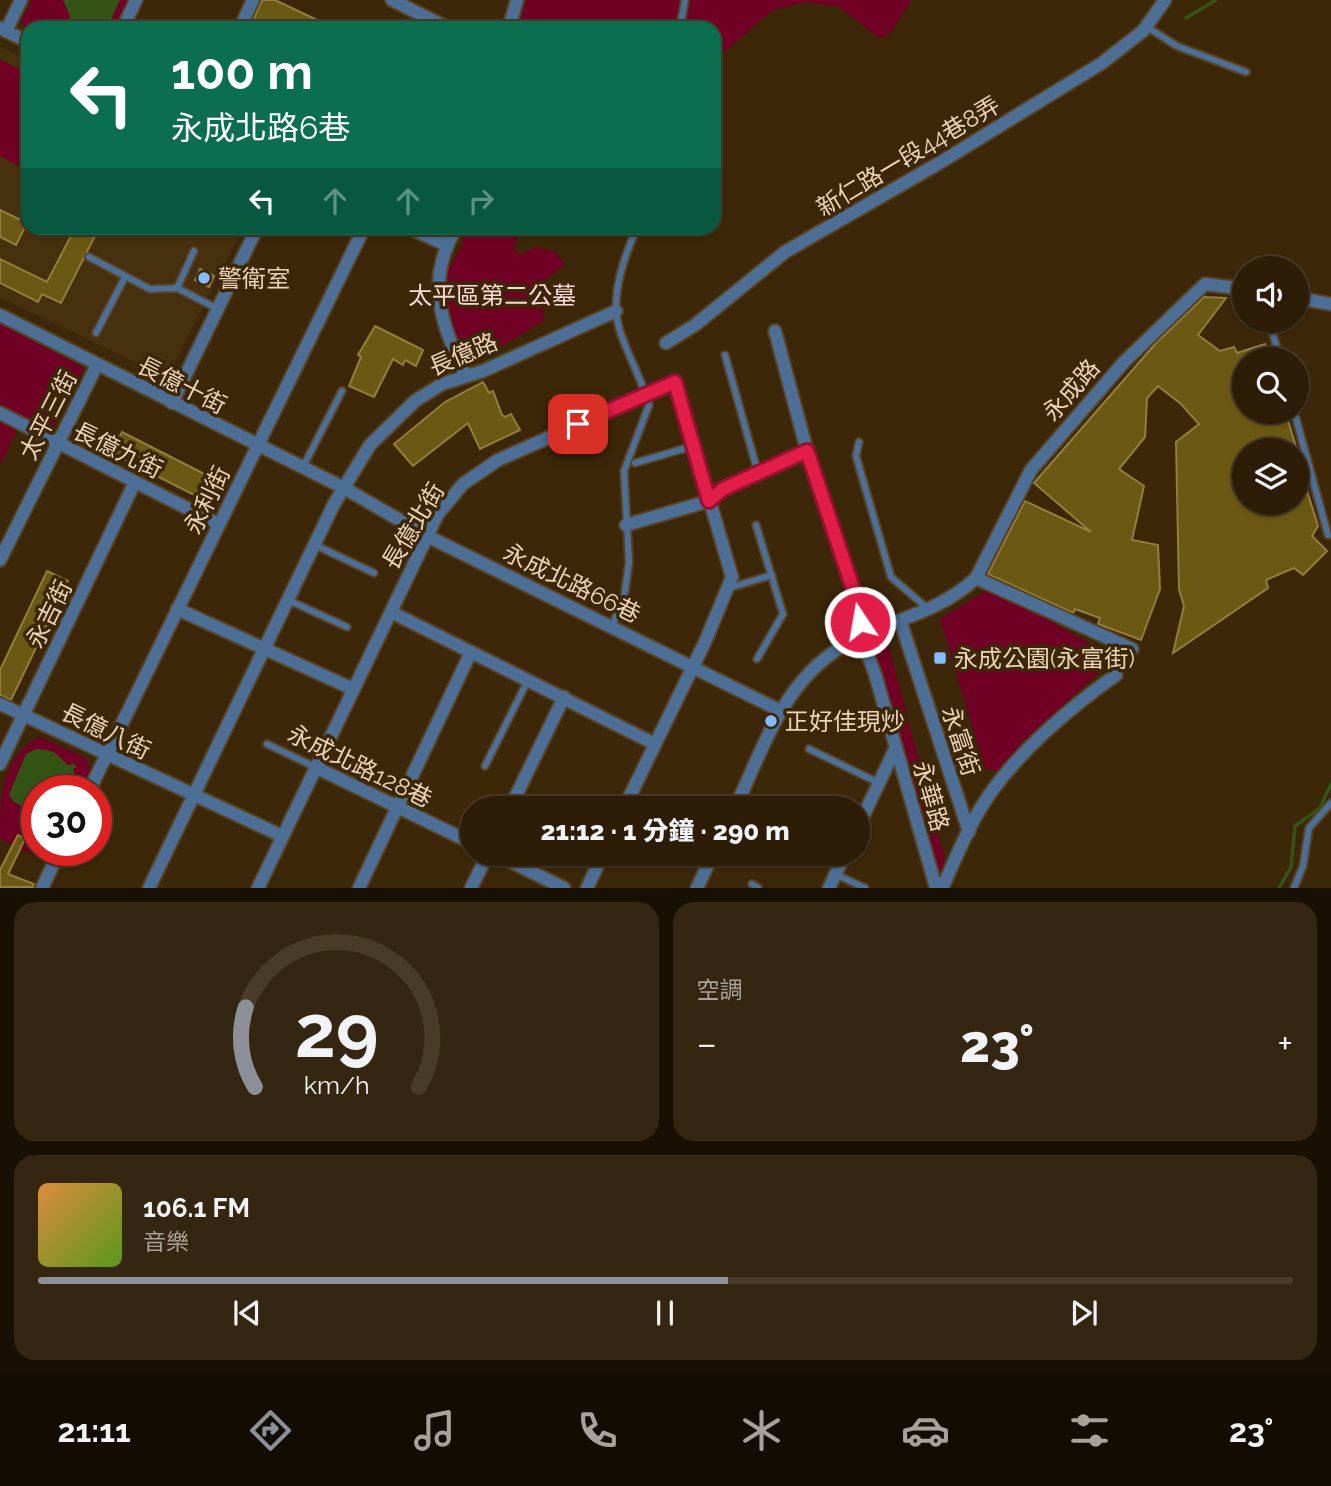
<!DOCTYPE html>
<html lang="zh-TW">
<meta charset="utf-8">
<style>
:root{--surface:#2d1d07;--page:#352611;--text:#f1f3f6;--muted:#a7a29b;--line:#483b28;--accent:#8c9099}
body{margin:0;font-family:Raleway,"Noto Sans TC",sans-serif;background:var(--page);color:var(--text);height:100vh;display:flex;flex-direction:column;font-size:26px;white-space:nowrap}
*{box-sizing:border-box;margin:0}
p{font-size:23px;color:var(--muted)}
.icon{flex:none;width:38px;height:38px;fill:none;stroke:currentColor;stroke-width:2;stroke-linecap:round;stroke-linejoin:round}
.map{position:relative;height:888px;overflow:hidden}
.side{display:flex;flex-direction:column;gap:14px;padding:14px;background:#191004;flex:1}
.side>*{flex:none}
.top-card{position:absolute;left:21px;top:21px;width:700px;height:214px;border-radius:21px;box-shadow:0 2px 5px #0004,0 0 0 2px var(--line);background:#0b6e4f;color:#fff;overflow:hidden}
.buttons{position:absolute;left:1232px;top:256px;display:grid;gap:14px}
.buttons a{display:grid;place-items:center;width:77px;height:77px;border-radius:50%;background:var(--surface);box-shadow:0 2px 5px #0004,0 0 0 2px var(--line);font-size:35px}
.speed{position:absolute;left:21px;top:775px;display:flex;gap:14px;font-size:35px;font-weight:700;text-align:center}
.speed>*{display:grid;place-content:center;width:91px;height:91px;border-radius:50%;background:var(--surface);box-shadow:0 2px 5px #0004,0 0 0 2px var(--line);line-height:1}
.speed .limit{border:10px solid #d22;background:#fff;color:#111}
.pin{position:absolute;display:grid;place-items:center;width:60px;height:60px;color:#fff;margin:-30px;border-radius:14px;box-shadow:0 4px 10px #0006}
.me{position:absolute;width:77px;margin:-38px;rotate:348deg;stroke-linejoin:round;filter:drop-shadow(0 0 5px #0008)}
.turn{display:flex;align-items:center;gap:24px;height:147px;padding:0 35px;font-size:32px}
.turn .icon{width:91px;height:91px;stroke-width:2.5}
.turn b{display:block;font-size:49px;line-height:60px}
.lanes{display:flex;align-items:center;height:66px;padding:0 35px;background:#0003;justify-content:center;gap:35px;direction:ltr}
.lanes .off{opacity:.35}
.big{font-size:52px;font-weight:800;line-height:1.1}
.side .card{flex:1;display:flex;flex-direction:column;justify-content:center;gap:10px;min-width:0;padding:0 24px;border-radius:21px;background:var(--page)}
.side .dial{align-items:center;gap:0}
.dial svg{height:182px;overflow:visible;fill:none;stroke:var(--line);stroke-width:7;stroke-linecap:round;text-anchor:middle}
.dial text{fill:var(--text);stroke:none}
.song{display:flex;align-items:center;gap:21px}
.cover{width:84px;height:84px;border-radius:10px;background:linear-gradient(135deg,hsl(30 70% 55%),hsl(90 70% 35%))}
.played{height:7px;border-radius:4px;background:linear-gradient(90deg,var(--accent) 55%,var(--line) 55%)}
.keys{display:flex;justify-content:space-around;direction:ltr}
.heat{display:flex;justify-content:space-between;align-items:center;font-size:38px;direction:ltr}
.side .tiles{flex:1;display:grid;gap:14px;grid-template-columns:1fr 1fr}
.card:last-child{grid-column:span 2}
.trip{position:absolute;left:460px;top:796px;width:410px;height:70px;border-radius:35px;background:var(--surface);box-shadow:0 2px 5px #0004,0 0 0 2px var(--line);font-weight:800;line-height:70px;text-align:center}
.dock{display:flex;height:112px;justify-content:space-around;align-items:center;background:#120c03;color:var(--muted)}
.dock .icon{width:49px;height:49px}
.dock .selected{color:var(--accent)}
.dock b{font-size:32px;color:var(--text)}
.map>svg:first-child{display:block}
.built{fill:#47300e}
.green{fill:#700024}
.water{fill:#335414}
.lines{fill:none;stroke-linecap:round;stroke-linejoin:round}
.stream{stroke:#335414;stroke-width:3.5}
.building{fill:#6b5812;stroke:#927e3d;stroke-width:2}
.lane-casing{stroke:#584325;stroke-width:10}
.street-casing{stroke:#584325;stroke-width:16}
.lane{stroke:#4d6f96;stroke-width:6}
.street{stroke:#4d6f96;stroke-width:12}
.route-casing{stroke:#92132f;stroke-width:18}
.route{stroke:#e11d48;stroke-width:12}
.poi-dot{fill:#85bbfb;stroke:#3c2709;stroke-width:2.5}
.labels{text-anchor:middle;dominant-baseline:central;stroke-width:7;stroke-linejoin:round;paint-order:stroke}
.street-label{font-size:24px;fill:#ead3b8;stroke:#3c2709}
.poi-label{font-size:24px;fill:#ead3b8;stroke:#3c2709;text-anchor:start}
.park-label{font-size:24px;fill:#f9d7d9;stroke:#3c2709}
</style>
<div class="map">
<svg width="1331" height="888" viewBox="0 0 1331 888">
<rect width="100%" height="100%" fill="#3c2709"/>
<!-- built -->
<path class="built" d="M0 47 28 61V228H243L167 378 0 297Z"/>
<!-- green -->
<g class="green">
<path d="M32 0H133L118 28H28L20 23Z"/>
<path d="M526 0H911L892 31 881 39 839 7 806 2 773 10 714 61V28H519Z"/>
<path d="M0 60 28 73V171L0 156Z"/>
<path d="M466 228H531L520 232 514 249 519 255 537 247 556 252 565 264 541 284 544 321 477 361 464 358 451 331 443 298 444 277 460 249Z"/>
<path d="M0 323 84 368 50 433 0 407Z"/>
<path d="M0 422 17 430 0 465Z"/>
<path d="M991 588 1115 658 1020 744 1005 772 985 769 940 619Z"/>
<path d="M888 643 946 865 937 881 869 651Z"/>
<path d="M40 737 86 758 93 775 85 791H37V850L56 851 50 863 0 839C0 797 0 757 40 737Z"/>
</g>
<!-- water -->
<g class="water">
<path d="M63 0H120L107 28H70V16Z"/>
<path d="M36 749C51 749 58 753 67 765L74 764 77 767 73 769 75 776 67 791H37V813L14 802 9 795 26 754Z"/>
</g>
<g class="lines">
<!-- stream -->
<g class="stream">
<path d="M1186 18 1216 0"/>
<path d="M1279 888 1291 867 1295 826 1320 808 1331 784"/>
</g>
</g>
<!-- building -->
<g class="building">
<path d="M262 0H275L334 28H250Z"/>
<path d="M0 210 27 223 16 245 0 237Z"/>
<path d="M75 228H99L61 303 42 294 38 302 0 283V259L47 282Z"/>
<path d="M200 269 214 276 209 287 195 280Z"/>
<path d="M1204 297 1226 298 1198 335 1220 351 1234 347 1237 353 1265 344 1270 359H1244V411H1285L1297 450H1244V502H1297L1299 465 1318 526 1312 536 1327 551 1303 575 1294 568 1266 580 1268 588 1173 653 1184 606 1179 589 1176 442 1199 424 1181 404 1158 386 1147 398 1145 437 1119 469 1144 486 1132 540 1158 545 1160 589 1141 640 1098 624 1100 618 1075 609 1073 613 988 574 1025 501 1091 532 1034 483 1156 343Z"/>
<path d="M375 326 423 350 416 366 405 360 403 365 393 359 374 397 349 386 361 357 358 355Z"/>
<path d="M483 382 489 393 493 391 502 415 505 417 511 414 520 430 480 449 468 423 413 466 394 444 445 402Z"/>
<path d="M122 432 222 483 212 504 111 453Z"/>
<path d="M47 571 68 581 11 700 0 695V670Z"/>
<path d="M18 835 25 839 8 874 34 884 33 887H0V870Z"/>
</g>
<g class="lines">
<!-- lane casing -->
<g class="lane-casing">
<g id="lane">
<path d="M1147 27 1177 46 1246 72"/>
<path d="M680 28 685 0"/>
<path d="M89 257 150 289 177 288 218 309"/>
<path d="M177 288 194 251"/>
<path d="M1269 320 1280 359"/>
<path d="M96 333 125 277"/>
<path d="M725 355 758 473"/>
<path d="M1294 411 1328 535"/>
<path d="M859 442 856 456 891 577 927 608"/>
<path d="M635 463 693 446"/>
<path d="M303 467 342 391"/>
<path d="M756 525 783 614 757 659"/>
<path d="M315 545 374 573"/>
<path d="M729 588 772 575"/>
<path d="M288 600 347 627"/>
<path d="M612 626 624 598 629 562 624 471 649 405C642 379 627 355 619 328 610 295 624 257 637 228"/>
<path d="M267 744 315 767"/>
<path d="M809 749 879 783"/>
<path d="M485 766 528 680"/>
<path d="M835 874 865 888"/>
<path d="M752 884 758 888"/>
<path d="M1294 888 1303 866 1309 828 1331 803"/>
</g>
</g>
<!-- street casing -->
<g class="street-casing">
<g id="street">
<path d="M392 0 448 28"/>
<path d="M0 28 28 42"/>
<path d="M123 28 136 0"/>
<path d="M240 28 253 0"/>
<path d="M509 28 517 0"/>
<path d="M6 31 21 0"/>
<path d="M410 228 446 245"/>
<path d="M456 228C425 281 441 323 465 375"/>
<path d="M1297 298 1331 304"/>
<path d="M0 315 346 489 427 536 781 711"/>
<path d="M775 331 807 451 859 607 861 637 875 674 936 888"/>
<path d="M666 343 695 325 785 252 941 162 1102 63 1143 31 1165 0"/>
<path d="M172 403 257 228"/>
<path d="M0 413 218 524"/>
<path d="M626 525 709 501 723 489 807 451"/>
<path d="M0 560 97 365"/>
<path d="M976 578 1132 649"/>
<path d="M177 609 353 689"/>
<path d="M391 612 655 744"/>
<path d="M901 623 969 832"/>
<path d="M0 704 282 836"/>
<path d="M0 764 135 482"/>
<path d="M315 767 472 843"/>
<path d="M89 791 364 228"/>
<path d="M510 808 564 697"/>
<path d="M735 808C765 745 785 675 852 641 895 618 937 614 976 578L1031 470 1124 362 1205 284 1244 289"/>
<path d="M858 827 896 747"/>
<path d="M495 854 564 888"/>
<path d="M42 888 60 850"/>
<path d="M149 888 334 504 370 445 415 401 442 384 483 371 616 311"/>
<path d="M258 888 438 514 463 484 498 460 675 382 732 577 705 642 624 808"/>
<path d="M359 888 471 652"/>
<path d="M471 888 488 854"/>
<path d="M587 888 603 854"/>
<path d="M697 888 713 854"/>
<path d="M829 888 845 854"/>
<path d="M942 888C955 861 966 831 982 806 1012 757 1069 708 1116 675"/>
</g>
</g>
<!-- lane -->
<use href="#lane" class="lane"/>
<!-- street -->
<use href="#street" class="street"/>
</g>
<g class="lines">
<!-- route casing -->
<g class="route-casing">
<path id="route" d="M578 424 675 382 709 501 723 489 807 451 859 607 860 622"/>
</g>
<!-- route -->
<use href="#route" class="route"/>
</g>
<!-- markers -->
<g class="poi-dot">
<circle cx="204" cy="278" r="7"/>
<rect x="933" y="651" width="14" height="14" rx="3.5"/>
<circle cx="771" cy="721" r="7"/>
</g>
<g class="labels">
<!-- street labels -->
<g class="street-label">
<text transform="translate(908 156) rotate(-31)">新仁路一段44巷8弄</text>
<text transform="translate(463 354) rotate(-23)">長億路</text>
<text transform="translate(182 385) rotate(27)">長億十街</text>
<text transform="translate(1071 390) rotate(-49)">永成路</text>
<text transform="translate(48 415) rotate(-63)">太平三街</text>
<text transform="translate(118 450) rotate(26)">長億九街</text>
<text transform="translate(207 500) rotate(-64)">永利街</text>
<text transform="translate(413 526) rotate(-59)">長億北街</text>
<text transform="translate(572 583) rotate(26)">永成北路66巷</text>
<text transform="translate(49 614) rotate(-64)">永吉街</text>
<text transform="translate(106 731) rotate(26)">長億八街</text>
<text transform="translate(961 741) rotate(72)">永富街</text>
<text transform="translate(360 766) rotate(26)">永成北路128巷</text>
<text transform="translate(931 796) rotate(74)">永華路</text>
</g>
<!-- poi labels -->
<g class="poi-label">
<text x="218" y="278">警衛室</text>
<text x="954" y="658">永成公園(永富街)</text>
<text x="785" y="721">正好佳現炒</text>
</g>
<!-- park labels -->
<g class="park-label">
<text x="492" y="295">太平區第二公墓</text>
</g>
</g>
</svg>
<div class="buttons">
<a><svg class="icon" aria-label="sound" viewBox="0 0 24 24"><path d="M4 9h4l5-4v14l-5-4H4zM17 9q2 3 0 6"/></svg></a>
<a><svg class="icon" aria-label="search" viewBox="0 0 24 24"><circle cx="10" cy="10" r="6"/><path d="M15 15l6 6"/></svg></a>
<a><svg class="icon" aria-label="layers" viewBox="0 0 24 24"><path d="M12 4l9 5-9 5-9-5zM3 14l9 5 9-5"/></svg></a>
</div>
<div class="speed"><div class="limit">30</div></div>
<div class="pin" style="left:578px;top:424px;background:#d93025"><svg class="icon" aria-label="arrive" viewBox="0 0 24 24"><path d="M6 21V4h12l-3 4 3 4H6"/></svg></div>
<svg class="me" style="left:860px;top:622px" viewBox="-20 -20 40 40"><circle r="17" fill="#e11d48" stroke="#fff" stroke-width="3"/><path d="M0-11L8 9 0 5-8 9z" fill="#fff"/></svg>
<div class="trip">21:12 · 1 分鐘 · 290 m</div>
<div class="top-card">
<div class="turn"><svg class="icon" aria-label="left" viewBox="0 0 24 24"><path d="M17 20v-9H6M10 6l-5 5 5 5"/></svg><div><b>100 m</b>永成北路6巷</div></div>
<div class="lanes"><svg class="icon" aria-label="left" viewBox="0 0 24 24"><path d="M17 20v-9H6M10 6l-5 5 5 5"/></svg><svg class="icon off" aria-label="ahead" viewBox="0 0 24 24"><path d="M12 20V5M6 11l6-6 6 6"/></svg><svg class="icon off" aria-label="ahead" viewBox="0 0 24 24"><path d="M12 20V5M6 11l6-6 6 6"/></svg><svg class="icon off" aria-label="right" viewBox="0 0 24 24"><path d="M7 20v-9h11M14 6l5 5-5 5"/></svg></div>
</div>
</div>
<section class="side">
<div class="tiles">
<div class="card dial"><svg viewBox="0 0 100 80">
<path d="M14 69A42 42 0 1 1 86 69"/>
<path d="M14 69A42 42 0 0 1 10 34" stroke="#8c9099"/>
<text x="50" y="56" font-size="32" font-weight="700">29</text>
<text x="50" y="72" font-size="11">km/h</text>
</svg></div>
<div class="card"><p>空調</p>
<div class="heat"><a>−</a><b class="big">23°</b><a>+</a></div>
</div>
<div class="card">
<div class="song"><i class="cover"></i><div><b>106.1 FM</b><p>音樂</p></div></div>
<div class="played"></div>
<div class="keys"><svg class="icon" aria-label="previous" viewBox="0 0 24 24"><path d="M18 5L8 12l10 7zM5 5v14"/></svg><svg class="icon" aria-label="pause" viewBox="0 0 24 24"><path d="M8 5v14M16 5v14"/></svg><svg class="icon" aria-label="next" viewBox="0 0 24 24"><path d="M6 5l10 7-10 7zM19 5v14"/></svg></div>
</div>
</div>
</section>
<nav class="dock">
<b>21:11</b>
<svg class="icon selected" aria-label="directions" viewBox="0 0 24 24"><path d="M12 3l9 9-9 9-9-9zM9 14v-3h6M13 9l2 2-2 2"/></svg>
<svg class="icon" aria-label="music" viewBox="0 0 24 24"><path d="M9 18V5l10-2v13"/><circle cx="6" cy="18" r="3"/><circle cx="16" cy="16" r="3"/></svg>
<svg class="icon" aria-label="phone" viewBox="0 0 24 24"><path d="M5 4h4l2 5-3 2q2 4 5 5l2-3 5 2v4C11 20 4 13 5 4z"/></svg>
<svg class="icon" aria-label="climate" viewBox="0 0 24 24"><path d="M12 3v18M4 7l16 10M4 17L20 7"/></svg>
<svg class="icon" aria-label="car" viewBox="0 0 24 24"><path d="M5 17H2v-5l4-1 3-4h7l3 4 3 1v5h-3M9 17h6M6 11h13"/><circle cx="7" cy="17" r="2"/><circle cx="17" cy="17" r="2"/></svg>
<svg class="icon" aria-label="filters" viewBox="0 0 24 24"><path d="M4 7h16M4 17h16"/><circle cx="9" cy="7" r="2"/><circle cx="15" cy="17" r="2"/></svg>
<b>23°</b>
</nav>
